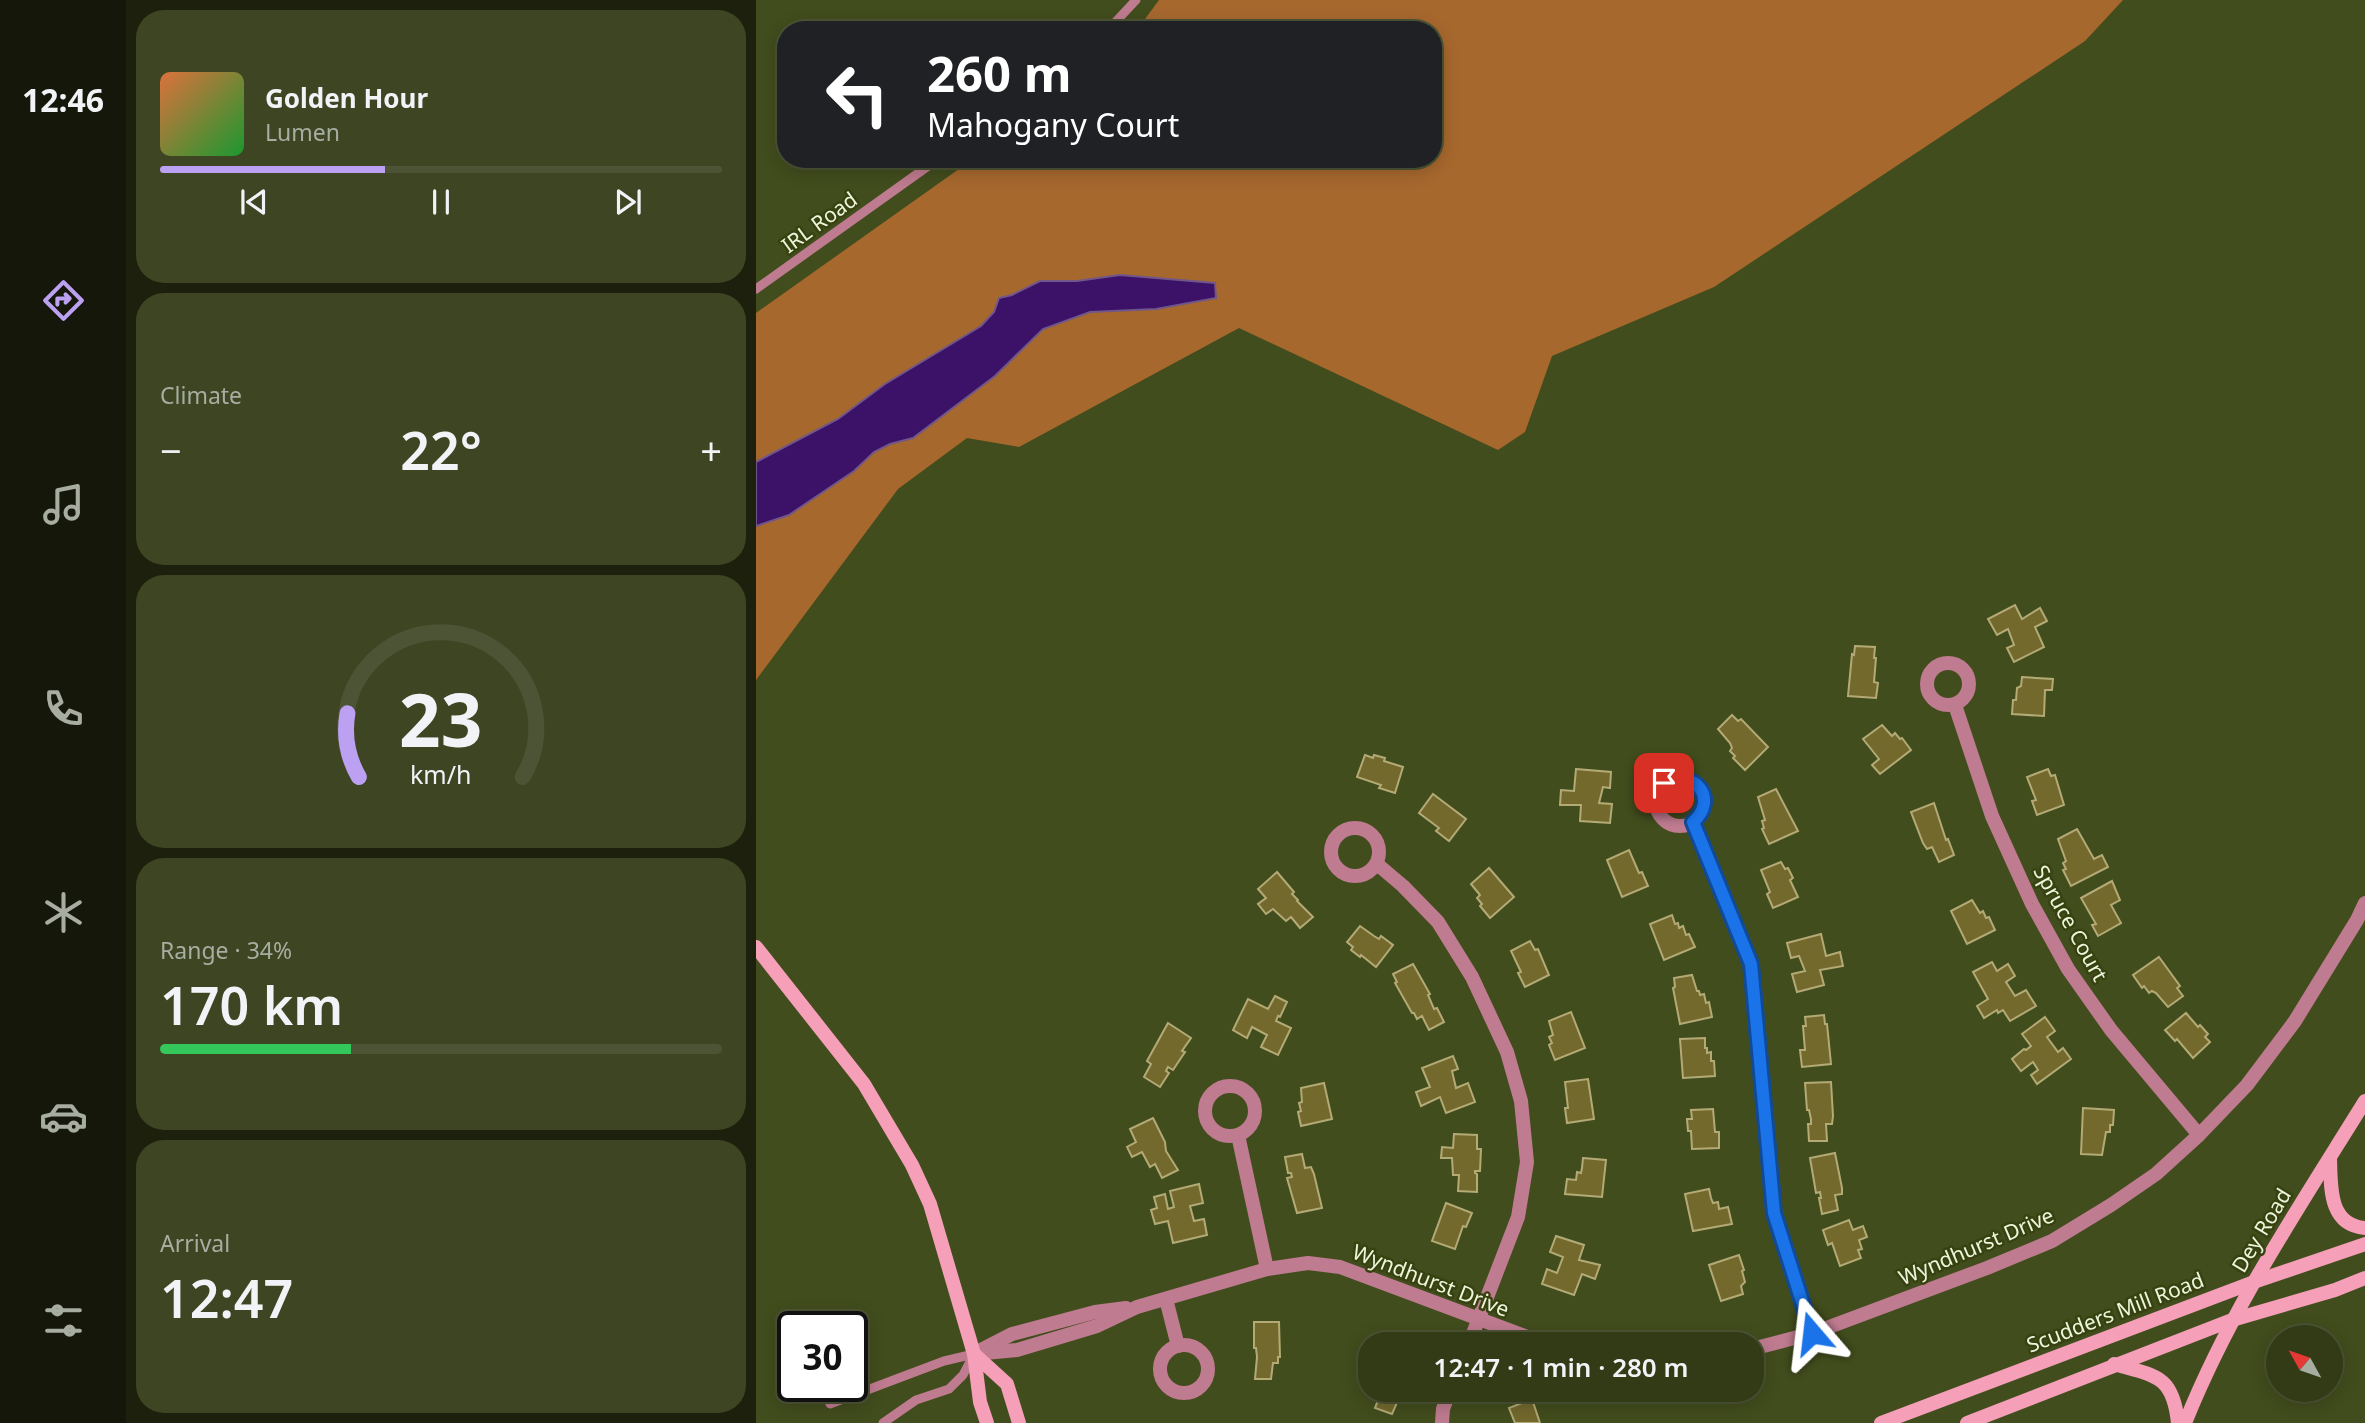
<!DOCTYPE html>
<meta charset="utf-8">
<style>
:root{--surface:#323a16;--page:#3d4523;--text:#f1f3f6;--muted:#a8ada1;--line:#4d5435;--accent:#bca0f2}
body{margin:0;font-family:"Noto Sans",sans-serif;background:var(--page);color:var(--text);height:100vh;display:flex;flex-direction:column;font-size:26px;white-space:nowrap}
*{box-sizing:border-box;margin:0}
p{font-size:23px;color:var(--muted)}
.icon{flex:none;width:38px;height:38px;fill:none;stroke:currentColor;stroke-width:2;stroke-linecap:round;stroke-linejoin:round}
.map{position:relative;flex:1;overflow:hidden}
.sheet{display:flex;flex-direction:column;gap:10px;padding:10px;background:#1c200c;width:630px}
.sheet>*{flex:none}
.guide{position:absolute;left:21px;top:21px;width:665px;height:147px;border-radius:28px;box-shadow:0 4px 18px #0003,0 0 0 2px var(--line);background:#202124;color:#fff;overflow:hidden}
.needle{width:46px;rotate:310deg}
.tools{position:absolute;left:1510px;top:1325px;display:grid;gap:14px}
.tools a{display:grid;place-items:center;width:77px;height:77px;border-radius:50%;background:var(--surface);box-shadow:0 4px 18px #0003,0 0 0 2px var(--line);font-size:35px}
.speed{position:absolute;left:21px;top:1311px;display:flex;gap:14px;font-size:35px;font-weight:700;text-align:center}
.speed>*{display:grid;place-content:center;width:91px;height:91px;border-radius:50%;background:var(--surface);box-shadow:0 4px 18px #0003,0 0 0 2px var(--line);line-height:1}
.speed .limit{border:4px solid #111;border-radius:10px;background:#fff;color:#111}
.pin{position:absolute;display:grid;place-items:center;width:60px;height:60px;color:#fff;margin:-30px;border-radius:14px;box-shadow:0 4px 10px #0006}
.me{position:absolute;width:77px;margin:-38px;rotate:343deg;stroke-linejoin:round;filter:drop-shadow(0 0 5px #0008)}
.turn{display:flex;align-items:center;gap:24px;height:147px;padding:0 35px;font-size:32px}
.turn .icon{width:91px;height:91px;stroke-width:2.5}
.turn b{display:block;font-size:49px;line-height:60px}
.big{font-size:52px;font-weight:600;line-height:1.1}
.sheet .widget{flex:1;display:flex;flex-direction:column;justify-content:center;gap:10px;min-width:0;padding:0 24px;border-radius:28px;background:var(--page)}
.sheet .dial{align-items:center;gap:0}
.dial svg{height:182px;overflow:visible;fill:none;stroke:var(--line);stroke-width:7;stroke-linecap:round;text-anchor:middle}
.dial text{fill:var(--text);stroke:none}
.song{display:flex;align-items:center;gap:21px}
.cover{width:84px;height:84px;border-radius:10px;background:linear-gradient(135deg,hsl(20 70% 55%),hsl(130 70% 35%))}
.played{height:7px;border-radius:4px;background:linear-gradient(90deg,var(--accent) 40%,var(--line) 40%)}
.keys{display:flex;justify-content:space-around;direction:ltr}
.heat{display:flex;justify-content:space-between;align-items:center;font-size:38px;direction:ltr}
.charge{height:10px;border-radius:5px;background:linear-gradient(90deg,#34c759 34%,var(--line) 0)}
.trip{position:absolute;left:602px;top:1332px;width:406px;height:70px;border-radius:28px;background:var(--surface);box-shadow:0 4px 18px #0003,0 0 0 2px var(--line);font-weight:600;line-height:70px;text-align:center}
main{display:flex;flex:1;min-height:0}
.tab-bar{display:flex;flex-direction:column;width:126px;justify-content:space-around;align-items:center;background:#141709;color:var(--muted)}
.tab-bar .icon{width:49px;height:49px}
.tab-bar .on{color:var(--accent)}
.tab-bar b{font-size:32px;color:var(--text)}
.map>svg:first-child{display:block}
.forest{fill:#a7682e}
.water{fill:#3b1267;stroke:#70568a;stroke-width:2}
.building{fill:#73692d;stroke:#b3aa76;stroke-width:2}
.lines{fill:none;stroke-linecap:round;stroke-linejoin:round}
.lane{stroke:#bf7b90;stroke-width:9}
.street{stroke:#bf7b90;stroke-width:14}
.secondary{stroke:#f59fb9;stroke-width:14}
.route-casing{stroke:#114b97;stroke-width:18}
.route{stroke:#1a73e8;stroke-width:12}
.labels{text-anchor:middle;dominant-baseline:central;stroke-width:5;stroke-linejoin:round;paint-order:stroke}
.street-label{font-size:21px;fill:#edf5da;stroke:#384211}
</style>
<main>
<nav class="tab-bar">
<b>12:46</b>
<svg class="icon on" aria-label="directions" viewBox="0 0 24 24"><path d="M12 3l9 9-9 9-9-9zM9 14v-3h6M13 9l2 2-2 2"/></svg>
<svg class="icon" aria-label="music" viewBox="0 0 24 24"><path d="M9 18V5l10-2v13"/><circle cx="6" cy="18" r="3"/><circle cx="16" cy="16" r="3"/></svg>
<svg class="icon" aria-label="phone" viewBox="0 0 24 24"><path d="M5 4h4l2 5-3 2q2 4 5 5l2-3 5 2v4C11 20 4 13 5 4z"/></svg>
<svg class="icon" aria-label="climate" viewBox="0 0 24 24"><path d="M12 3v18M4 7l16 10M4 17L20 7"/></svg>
<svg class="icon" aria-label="car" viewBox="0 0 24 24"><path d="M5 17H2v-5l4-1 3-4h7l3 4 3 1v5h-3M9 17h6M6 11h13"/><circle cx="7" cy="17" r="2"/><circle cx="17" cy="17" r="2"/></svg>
<svg class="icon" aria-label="filters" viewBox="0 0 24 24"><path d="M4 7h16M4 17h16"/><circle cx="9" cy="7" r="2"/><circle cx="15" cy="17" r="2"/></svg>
</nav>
<section class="sheet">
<div class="widget">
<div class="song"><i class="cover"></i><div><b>Golden Hour</b><p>Lumen</p></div></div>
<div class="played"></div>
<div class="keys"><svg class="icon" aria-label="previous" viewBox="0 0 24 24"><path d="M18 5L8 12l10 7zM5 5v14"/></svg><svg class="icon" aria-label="pause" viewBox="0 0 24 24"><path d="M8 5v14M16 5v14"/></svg><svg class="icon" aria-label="next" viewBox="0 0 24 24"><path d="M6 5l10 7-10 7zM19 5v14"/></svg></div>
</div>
<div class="widget"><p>Climate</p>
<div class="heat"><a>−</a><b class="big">22°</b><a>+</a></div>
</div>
<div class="widget dial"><svg viewBox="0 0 100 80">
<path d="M14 69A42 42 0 1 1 86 69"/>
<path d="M14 69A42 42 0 0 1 9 41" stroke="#bca0f2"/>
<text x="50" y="56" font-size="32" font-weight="700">23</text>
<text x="50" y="72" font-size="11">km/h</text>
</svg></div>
<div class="widget"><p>Range · 34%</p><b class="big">170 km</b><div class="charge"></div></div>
<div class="widget"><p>Arrival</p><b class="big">12:47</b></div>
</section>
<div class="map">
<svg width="1609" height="1423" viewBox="0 0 1609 1423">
<rect width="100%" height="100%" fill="#424d1d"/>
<!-- forest -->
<path class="forest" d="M403 0H1367L1329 41 958 287 796 356 769 432 742 450 483 328 263 447 211 438 142 489 0 680V313L217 159H677V30H381Z"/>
<!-- water -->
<path class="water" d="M364 275 459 283 460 298 400 309 334 312 287 329 239 376 157 438 134 444 118 452 98 471 33 515 0 526V462L82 419 129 384 225 326 238 312 243 298 256 295 284 281H321Z"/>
<!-- building -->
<g class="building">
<path d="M1259 605 1266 619 1284 608 1291 621 1279 627 1288 647 1258 662 1251 648 1258 645 1252 629 1241 635 1232 619Z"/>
<path d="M1099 646 1119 647 1118 658H1120L1118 682 1122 683 1120 698 1092 696 1096 654 1098 655Z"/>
<path d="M1266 677 1297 679 1296 690H1289L1288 716 1256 714 1257 700H1260L1261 688 1265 686Z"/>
<path d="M976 715 982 721 985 719 1012 747 989 770 977 758 979 756 974 751 976 748 974 743 962 729Z"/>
<path d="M1126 725 1136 736 1139 733 1144 739 1146 738 1155 750 1124 774 1116 765 1123 759 1107 739Z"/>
<path d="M609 755 617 758 618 755 629 758 628 761 647 767 639 793 623 788 625 785 601 777Z"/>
<path d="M820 769 855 772 854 788 847 787 843 803 856 804 854 823 824 821 825 805H804L805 790 818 791Z"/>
<path d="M1292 769 1295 776 1299 775 1308 805 1281 815 1276 801 1280 800 1271 777Z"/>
<path d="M1020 789 1042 831 1013 844 1006 829 1008 828 1006 821 1009 820 1002 797Z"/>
<path d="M677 794 710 819 693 841 680 831 683 828 663 813Z"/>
<path d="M1178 803 1190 840 1192 839 1198 855 1183 862 1176 847 1171 849 1167 843 1155 812Z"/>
<path d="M1321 829 1338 859 1346 855 1352 867 1315 886 1307 870 1310 869 1307 863 1310 861 1302 839Z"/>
<path d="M873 850 883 873 886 872 892 886 866 897 851 860Z"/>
<path d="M1025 862 1029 869 1032 868 1037 878 1034 880 1042 897 1017 908 1011 894 1014 892 1005 870Z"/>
<path d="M733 868 758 897 734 918 724 906 726 904 721 898 724 895 715 884Z"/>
<path d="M521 872 538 892 536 894 542 900 541 901 557 917 544 928 535 917 530 921 517 909 510 914 502 904 510 898 502 889Z"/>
<path d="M1356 881 1364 900 1355 905 1365 923 1342 936 1336 925 1340 924 1325 898Z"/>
<path d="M1216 900 1224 913 1227 911 1230 918 1233 917 1239 930 1211 944 1195 911Z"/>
<path d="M916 915 919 924 922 923 923 928 927 926 930 935 933 934 939 947 908 960 894 924Z"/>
<path d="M604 926 618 936 623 939 625 936 637 945 620 967 605 955 604 957 595 950 597 947 591 942Z"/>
<path d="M1065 934 1070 956 1084 952 1087 966 1064 970 1068 985 1041 992 1036 974 1049 971 1043 956 1035 958 1031 943Z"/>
<path d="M774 941 779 950 782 949 793 975 769 987 762 973 765 972 755 951Z"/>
<path d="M1403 957 1424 986 1421 988 1427 996 1412 1007 1400 993 1396 991 1393 993 1388 986 1386 988 1377 975Z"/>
<path d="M1236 962 1241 971 1252 964 1259 976 1250 982 1259 996 1270 990 1280 1006 1254 1021 1247 1010 1242 1013 1241 1010 1228 1018 1221 1006 1232 999 1217 972Z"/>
<path d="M657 964 674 994 672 995 678 1009 681 1008 688 1022 673 1030 666 1016 661 1019 658 1013H656L639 983 641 982 637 974Z"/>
<path d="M936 975 941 991H943L944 995 948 994 950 1003 953 1002 956 1017 924 1024 917 988 919 987 918 978Z"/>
<path d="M519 996 531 1002 524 1017 522 1016 520 1021 535 1028 522 1055 505 1047 511 1035 496 1027 491 1038 477 1030 492 999 512 1009Z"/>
<path d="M815 1012 829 1048 799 1060 793 1045 796 1043 793 1037 797 1035 793 1021Z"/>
<path d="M1430 1013 1442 1027 1444 1025 1452 1034 1449 1037 1454 1042 1437 1058 1421 1039 1419 1041 1409 1030Z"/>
<path d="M1068 1015 1069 1024H1071L1075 1064 1046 1067 1044 1050H1049L1047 1026H1050L1049 1017Z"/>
<path d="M1289 1017 1299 1031 1291 1037 1302 1052 1307 1048 1315 1059 1281 1084 1275 1075 1282 1070 1277 1062 1265 1071 1256 1059 1268 1049 1270 1050 1275 1046 1266 1034Z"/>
<path d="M412 1023 435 1038 426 1051 429 1052 417 1070 412 1067 410 1071 413 1073 404 1087 388 1077 395 1064 391 1061Z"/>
<path d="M949 1038V1048H951V1053L955 1052V1061H958L959 1076 927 1078 924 1039Z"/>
<path d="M697 1056 702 1069 696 1071 700 1088 712 1083 719 1102 690 1113 684 1097 665 1106 660 1092 674 1087 666 1068Z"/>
<path d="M832 1079 838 1119 811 1123 809 1108H812L809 1082Z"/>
<path d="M1075 1082 1077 1116 1076 1124H1070L1071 1141H1053L1052 1124H1055V1119L1053 1110H1051L1049 1083Z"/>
<path d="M568 1083 576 1119 545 1126 542 1112 545 1111 543 1103 546 1102 545 1088Z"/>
<path d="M1327 1108 1358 1110 1357 1125H1354V1132H1350L1346 1155 1325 1154Z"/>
<path d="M957 1109 959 1132H963V1148L936 1149 935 1131H932L931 1119H936L935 1110Z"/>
<path d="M397 1118 409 1142 410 1151 422 1170 406 1178 399 1164 394 1167 386 1152 376 1157 371 1147 380 1142 374 1129Z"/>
<path d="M698 1134 721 1135V1149H725L724 1171H719V1173L721 1174V1192L702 1191 703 1175H697L696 1158H685L686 1147 697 1148Z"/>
<path d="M1079 1153 1086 1188V1194L1079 1195 1082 1210 1066 1214 1063 1198H1065L1064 1192 1060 1193 1054 1158Z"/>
<path d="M546 1154 549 1168 555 1167 558 1174 566 1208 541 1213 531 1178 536 1177 535 1173H532L529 1157Z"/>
<path d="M827 1158 850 1160 846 1197 809 1194 811 1179 820 1180 821 1172 825 1173 826 1168Z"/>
<path d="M443 1184 447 1203 434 1206 438 1221 448 1219 451 1235 417 1243 412 1221 399 1224 395 1210 401 1208 398 1197 409 1194 412 1209 418 1207 414 1191Z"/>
<path d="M953 1189 955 1198 957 1203 962 1202 963 1209 972 1207 976 1224 937 1231 929 1194Z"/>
<path d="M690 1203 716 1213 710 1227 707 1226 699 1249 676 1241Z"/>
<path d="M1093 1220 1097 1230 1107 1226 1111 1237 1103 1240 1106 1249 1102 1250 1105 1258 1084 1266 1076 1243 1072 1245 1067 1230Z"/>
<path d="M800 1236 828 1245 823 1260 844 1265 839 1279 826 1274 818 1295 786 1284 791 1269 801 1273 807 1257 794 1252Z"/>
<path d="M983 1255 988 1270 986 1271 989 1282 985 1286 987 1294 965 1301 953 1265Z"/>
<path d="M498 1322H523L524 1357H522V1363H517L515 1379H499L501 1357 500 1348H498Z"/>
<path d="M626 1390H648L646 1395 641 1393 640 1397 643 1398 636 1414 619 1408Z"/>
<path d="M776 1399 784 1423H759L753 1408Z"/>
</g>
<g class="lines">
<!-- lane -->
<g class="lane">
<path d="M352 30 380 0"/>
<path d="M0 289 182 159"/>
<path d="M74 1404 188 1361 218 1354 207 1375 193 1389 160 1400 127 1423"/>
</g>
<!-- street -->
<g class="street">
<circle cx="1192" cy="684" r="21"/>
<path d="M1199 705 1236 816 1276 904 1312 969 1355 1030 1443 1135"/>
<circle cx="924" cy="802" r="24"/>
<path d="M937 822 995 964 1019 1213 1057 1333"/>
<circle cx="599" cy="852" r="24"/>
<path d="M621 864 647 886 682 922 716 977 751 1052 765 1101 771 1162 762 1217 713 1344"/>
<circle cx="474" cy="1111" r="25"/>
<path d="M482 1135 511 1269"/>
<path d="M410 1299 422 1346"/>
<circle cx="428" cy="1369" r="24"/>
<path d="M996 1349 1057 1333 1231 1268 1296 1241 1355 1205 1400 1174 1443 1135 1491 1085 1539 1021 1601 920 1609 903"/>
<path d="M225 1350 256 1334 339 1312 370 1308"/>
<path d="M218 1354 261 1350 341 1326 381 1307 511 1269 552 1263 584 1267 790 1344"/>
<path d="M686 1423 687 1409 694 1390"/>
</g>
<!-- secondary -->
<g class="secondary">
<path d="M0 947 108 1084 156 1165 174 1204 218 1354 224 1402 231 1423"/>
<path d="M1574 1158C1575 1186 1572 1225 1609 1228"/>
<path d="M218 1354 251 1384 263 1423"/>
<path d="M1358 1364C1400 1376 1417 1375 1422 1423"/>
<path d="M1125 1423 1498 1282 1609 1244"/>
<path d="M1211 1423 1476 1320 1579 1290 1609 1278"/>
<path d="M1429 1423C1475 1308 1544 1206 1609 1101"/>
</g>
</g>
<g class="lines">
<!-- route casing -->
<g class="route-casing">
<path id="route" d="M908 783C939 768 963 799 937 822L995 964 1018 1213 1056 1333"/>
</g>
<!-- route -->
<use href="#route" class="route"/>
</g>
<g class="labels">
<!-- street labels -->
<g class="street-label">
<text transform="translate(63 222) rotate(-36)">IRL Road</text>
<text transform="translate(1315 923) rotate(61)">Spruce Court</text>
<text transform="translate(1505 1230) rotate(-59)">Dey Road</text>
<text transform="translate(1220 1246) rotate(-23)">Wyndhurst Drive</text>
<text transform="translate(675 1280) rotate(21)">Wyndhurst Drive</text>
<text transform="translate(1359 1312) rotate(-21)">Scudders Mill Road</text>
</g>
</g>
</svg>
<div class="tools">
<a><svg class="needle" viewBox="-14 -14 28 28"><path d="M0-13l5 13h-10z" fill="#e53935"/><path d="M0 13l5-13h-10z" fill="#a8ada1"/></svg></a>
</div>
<div class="speed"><div class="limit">30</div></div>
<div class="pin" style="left:908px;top:783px;background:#d93025"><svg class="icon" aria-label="arrive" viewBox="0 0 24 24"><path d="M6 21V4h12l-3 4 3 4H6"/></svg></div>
<svg class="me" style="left:1056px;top:1333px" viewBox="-20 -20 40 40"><path d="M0-17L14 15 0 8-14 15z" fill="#1a73e8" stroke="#fff" stroke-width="4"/></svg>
<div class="trip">12:47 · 1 min · 280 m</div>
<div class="guide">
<div class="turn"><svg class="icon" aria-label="left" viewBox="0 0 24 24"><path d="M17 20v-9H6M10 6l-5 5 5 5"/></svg><div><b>260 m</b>Mahogany Court</div></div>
</div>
</div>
</main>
